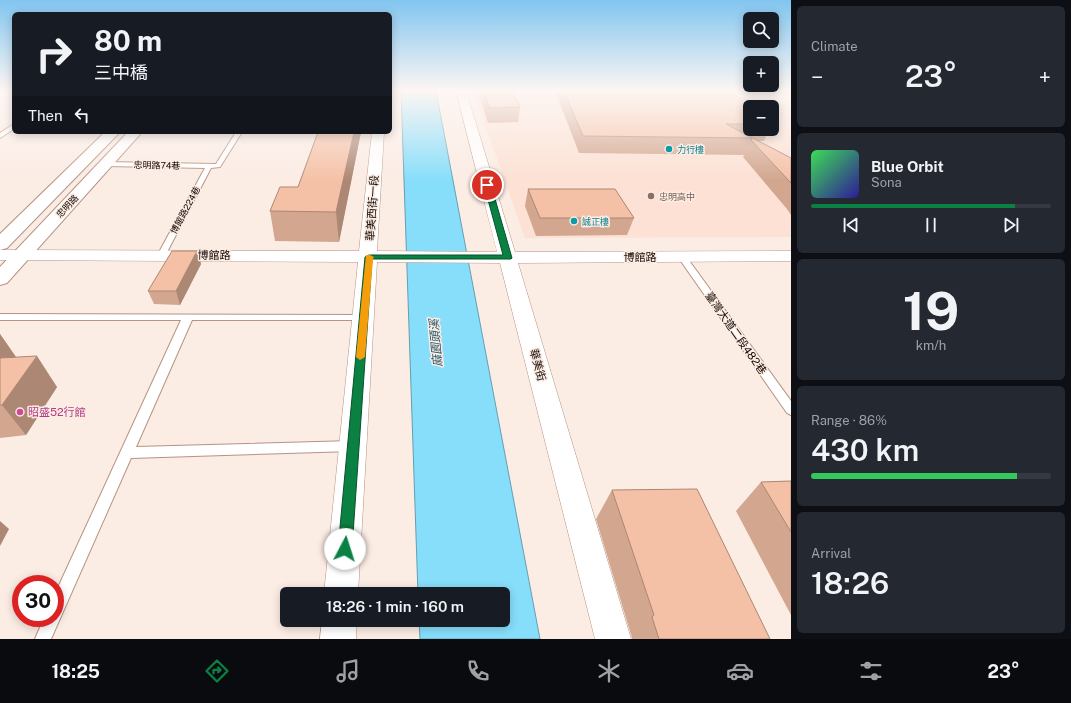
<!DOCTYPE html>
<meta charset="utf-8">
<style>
:root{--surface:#171b24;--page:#242831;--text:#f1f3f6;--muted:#9ea1a6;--line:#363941;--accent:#0b8043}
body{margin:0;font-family:"Public Sans","Noto Sans TC",sans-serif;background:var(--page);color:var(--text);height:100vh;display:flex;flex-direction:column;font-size:15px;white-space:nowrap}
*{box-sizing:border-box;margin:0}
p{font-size:13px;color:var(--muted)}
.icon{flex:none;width:22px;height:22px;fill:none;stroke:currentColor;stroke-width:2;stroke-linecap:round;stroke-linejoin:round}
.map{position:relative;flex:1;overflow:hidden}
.drawer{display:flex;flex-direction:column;gap:6px;padding:6px;background:#0d0f14;width:280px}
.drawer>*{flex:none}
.guide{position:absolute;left:12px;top:12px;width:380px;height:122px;border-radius:6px;box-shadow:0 2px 10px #0003;background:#171b24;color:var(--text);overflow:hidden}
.controls{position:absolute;left:743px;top:12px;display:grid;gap:8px}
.controls a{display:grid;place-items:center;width:36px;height:36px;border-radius:6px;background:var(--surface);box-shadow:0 2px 10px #0003;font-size:20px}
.speed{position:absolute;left:12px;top:575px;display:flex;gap:8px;font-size:20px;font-weight:700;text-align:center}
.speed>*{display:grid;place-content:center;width:52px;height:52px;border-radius:50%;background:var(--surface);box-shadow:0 2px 10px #0003;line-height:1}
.speed .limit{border:6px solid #d22;background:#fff;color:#111}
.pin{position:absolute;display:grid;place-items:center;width:34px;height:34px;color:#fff;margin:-17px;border:2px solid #fff;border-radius:50%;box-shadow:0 1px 4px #0007}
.me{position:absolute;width:44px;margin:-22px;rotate:5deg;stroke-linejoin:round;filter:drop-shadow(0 0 3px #0008)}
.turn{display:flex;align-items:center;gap:14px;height:84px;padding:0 16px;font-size:18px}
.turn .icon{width:52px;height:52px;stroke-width:2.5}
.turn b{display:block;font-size:28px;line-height:34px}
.then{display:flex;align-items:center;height:38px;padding:0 16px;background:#0003;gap:8px;font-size:15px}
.big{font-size:30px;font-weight:600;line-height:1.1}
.drawer .card{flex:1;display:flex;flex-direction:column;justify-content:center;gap:6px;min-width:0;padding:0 14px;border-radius:6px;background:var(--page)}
.drawer .dial{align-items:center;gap:0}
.dial b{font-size:52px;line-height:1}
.song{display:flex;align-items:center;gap:12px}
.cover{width:48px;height:48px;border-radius:6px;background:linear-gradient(135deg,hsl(130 70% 55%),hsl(250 70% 35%))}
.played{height:4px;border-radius:2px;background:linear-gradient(90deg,var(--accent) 85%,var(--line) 85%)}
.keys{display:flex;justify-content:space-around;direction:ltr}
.heat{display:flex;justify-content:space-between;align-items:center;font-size:22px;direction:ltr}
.charge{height:6px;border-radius:3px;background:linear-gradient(90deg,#34c759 86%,var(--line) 0)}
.trip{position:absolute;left:280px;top:587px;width:230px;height:40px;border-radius:6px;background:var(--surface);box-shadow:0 2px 10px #0003;font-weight:600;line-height:40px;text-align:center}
.tab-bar{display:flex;height:64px;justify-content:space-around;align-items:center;background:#090b0e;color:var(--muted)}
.tab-bar .icon{width:28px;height:28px}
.tab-bar .on{color:var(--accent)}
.tab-bar b{font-size:18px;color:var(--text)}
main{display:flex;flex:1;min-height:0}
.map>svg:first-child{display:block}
.built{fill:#fce1d4;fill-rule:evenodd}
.water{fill:#87defb;stroke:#659eb1}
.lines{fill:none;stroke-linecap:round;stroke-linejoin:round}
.lane-casing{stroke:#b69382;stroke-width:2}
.street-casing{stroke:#b69382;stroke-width:1}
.secondary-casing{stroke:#b69382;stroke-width:2}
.lane{fill:#fff;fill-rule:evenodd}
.street{fill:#fff;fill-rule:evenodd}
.secondary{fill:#fff;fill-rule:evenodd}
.wall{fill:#d3a68f}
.shaded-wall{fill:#ac8774}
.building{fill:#f5c1a6;stroke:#ac8774}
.route{fill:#0b8043;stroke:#07532c}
.slow{fill:#f59e0b}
.culture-dot{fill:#0f9aa8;stroke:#fbece4;stroke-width:1.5}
.education-dot{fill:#8d6e63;stroke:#fbece4;stroke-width:1.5}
.hotel-dot{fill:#d1479c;stroke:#fbece4;stroke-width:1.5}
.labels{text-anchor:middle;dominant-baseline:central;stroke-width:3;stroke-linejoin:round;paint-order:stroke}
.far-culture-label{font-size:9px;fill:#0d838f;stroke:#fbece4;text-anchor:start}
.far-street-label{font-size:9px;fill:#150905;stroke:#fbece4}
.far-education-label{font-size:9px;fill:#785e54;stroke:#fbece4;text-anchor:start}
.street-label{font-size:11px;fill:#150905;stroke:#fbece4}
.hotel-label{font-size:11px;fill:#b23c85;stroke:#fbece4;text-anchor:start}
.water-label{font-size:12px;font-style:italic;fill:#275868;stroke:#fbece4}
</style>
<main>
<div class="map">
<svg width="791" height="639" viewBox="0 0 791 639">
<rect width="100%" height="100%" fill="#fbece4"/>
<!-- built -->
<path class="built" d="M473 91H791V237L525 238ZM750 107H772V129H750Z"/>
<!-- water -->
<path class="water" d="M401 91H436L540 639H420L419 620H503V594H418Z"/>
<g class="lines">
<!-- lane casing -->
<g class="lane-casing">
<g id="lane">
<path d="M14 124V129L0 138V133Z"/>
<path d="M236 132H242L220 167 211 168 166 254 162 257 159 256 158 254 205 168 106 166 103 164 106 162 216 164Z"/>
<path d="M682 254 685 255 791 401V415L787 413 678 257Z"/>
<path d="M0 314 368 315 369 317 364 320H192L136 447 353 441 357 442 359 446 357 450 353 451 131 458 51 639H35L44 618H55V594L181 320H0Z"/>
</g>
</g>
<!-- street casing -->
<g class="street-casing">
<g id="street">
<rect x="0" y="91" width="14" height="6"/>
<path d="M456 91H466L515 252 791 251V261L518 263 631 639H595L500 263 377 262 358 594H324L358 262 0 260V250L359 251 372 132H384L377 251 497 252Z"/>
<path d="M322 620H356V639H320Z"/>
</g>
</g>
<!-- secondary casing -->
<g class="secondary-casing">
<g id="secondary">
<path d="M105 132H120L7 248 0 250V234Z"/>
<path d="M128 132H142L7 283 0 285V267Z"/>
</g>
</g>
<!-- lane -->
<use href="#lane" class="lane"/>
<!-- street -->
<use href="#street" class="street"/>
<!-- secondary -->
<use href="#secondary" class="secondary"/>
</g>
<!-- wall -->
<g class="wall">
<path d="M478 91H512L520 107 518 122 488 123Z"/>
<path d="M558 91H730L750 107V129H769L764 141H758L791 158V215L787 209 743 157 744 155 579 153 557 96Z"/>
<path d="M316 132H361L339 242 275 241 270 211 298 187 317 135Z"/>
<path d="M528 189 634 218 627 235 536 236 525 206Z"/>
<path d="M197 251 201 264 180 305 154 304 148 291Z"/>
<path d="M0 334 16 357 57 387 26 435 0 438Z"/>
<path d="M791 481V615L736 511 761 482Z"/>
<path d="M612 490 770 639H632V638L596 519Z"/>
</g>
<!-- shaded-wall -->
<g class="shaded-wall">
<path d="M354 132H361L339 242 336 212Z"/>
<path d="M197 251 201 264 180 305 176 291Z"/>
<path d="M0 334 18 360 0 384Z"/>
<path d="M37 356 57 387 26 435 2 405Z"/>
<path d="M0 521 9 529 0 546Z"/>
</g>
<!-- building -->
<g class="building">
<path d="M484 91H512L520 107 489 108Z"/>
<path d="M564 91H730L750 107V124H726L791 158V183L751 140 752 138 583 136Z"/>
<path d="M318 132H354L336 212 270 211 280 187H298Z"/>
<path d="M528 189H615L634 218H540Z"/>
<path d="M172 251H197L176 291H148Z"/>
<path d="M37 356 2 405H0V358Z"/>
<path d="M791 481V532L761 482Z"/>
<path d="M697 489 770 639H659L652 617 654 615 612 490Z"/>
</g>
<!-- sky -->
<linearGradient id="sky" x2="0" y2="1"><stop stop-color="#81c5f0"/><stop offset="0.5" stop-color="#fdf6f3"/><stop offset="1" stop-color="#fdf6f3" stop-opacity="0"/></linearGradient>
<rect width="791" height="181" fill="url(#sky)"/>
<!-- route -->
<path class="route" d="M485 184 491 185 512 258 511 259H372L352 549 350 554 345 556 340 554 338 549 365 257 369 255H503L484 185Z"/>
<!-- slow -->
<path class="slow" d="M366 255H370L374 257 373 259 365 357 360 360 356 357Z"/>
<!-- markers -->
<g class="culture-dot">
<circle cx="669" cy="149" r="4"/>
<circle cx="574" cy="221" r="4"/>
</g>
<circle class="education-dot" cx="651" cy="196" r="4"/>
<circle class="hotel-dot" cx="20" cy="412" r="4"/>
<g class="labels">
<!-- far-culture labels -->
<g class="far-culture-label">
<text x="677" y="149">力行樓</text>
<text x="582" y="221">誠正樓</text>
</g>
<!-- far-street labels -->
<g class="far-street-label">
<text transform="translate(157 165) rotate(1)">忠明路74巷</text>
<text transform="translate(67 206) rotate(-47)">忠明路</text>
<text transform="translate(185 210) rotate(-62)">博館路224巷</text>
</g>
<!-- far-education labels -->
<g class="far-education-label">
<text x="659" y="196">忠明高中</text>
</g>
<!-- street labels -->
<g class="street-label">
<text transform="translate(372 208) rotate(-86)">華美西街一段</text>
<text transform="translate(214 255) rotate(1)">博館路</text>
<text x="640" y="257">博館路</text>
<text transform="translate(736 333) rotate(55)">臺灣大道二段482巷</text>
<text transform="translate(538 365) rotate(75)">華美街</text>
</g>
<!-- hotel labels -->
<g class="hotel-label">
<text x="28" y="412">昭盛52行館</text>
</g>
<!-- water labels -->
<g class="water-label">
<text transform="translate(436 343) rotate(-95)">麻園頭溪</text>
</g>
</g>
</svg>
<div class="controls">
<a><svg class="icon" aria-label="search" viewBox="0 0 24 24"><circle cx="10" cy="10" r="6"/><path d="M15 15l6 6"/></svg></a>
<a>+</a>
<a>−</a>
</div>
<div class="speed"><div class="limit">30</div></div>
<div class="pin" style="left:487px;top:185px;background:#d93025"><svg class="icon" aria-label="arrive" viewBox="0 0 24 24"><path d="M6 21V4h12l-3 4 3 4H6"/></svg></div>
<svg class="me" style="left:345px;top:549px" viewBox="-20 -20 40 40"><circle r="19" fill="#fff"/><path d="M0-13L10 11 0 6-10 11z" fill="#0b8043"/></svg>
<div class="trip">18:26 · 1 min · 160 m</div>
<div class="guide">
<div class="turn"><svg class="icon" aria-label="right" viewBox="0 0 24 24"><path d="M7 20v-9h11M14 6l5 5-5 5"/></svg><div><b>80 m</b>三中橋</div></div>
<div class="then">Then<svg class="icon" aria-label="left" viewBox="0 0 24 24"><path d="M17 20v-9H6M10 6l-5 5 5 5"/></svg></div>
</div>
</div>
<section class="drawer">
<div class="card"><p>Climate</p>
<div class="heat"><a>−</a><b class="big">23°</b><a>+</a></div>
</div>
<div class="card">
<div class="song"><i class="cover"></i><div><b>Blue Orbit</b><p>Sona</p></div></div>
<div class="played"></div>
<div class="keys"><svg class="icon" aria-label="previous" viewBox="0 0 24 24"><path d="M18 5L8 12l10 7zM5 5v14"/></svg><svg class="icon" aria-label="pause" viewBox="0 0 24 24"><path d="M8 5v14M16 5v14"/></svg><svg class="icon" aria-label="next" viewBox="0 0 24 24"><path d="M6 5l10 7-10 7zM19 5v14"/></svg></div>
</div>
<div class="card dial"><b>19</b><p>km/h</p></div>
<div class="card"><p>Range · 86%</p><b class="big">430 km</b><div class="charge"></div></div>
<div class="card"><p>Arrival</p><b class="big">18:26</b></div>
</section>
</main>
<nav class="tab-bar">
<b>18:25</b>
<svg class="icon on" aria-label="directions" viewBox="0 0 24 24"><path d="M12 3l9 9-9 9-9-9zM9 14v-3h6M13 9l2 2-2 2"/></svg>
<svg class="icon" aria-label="music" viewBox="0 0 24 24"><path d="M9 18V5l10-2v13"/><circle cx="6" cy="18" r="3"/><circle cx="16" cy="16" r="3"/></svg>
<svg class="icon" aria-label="phone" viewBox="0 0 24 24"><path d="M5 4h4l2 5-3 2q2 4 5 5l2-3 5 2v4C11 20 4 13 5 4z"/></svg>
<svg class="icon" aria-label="climate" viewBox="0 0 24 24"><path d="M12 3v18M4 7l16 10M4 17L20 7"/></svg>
<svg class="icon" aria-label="car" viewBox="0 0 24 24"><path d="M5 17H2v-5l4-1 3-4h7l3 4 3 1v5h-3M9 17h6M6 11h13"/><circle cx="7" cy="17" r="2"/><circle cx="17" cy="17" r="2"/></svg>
<svg class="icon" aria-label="filters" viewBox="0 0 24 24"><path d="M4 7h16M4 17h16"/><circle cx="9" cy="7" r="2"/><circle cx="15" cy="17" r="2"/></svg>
<b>23°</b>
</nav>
